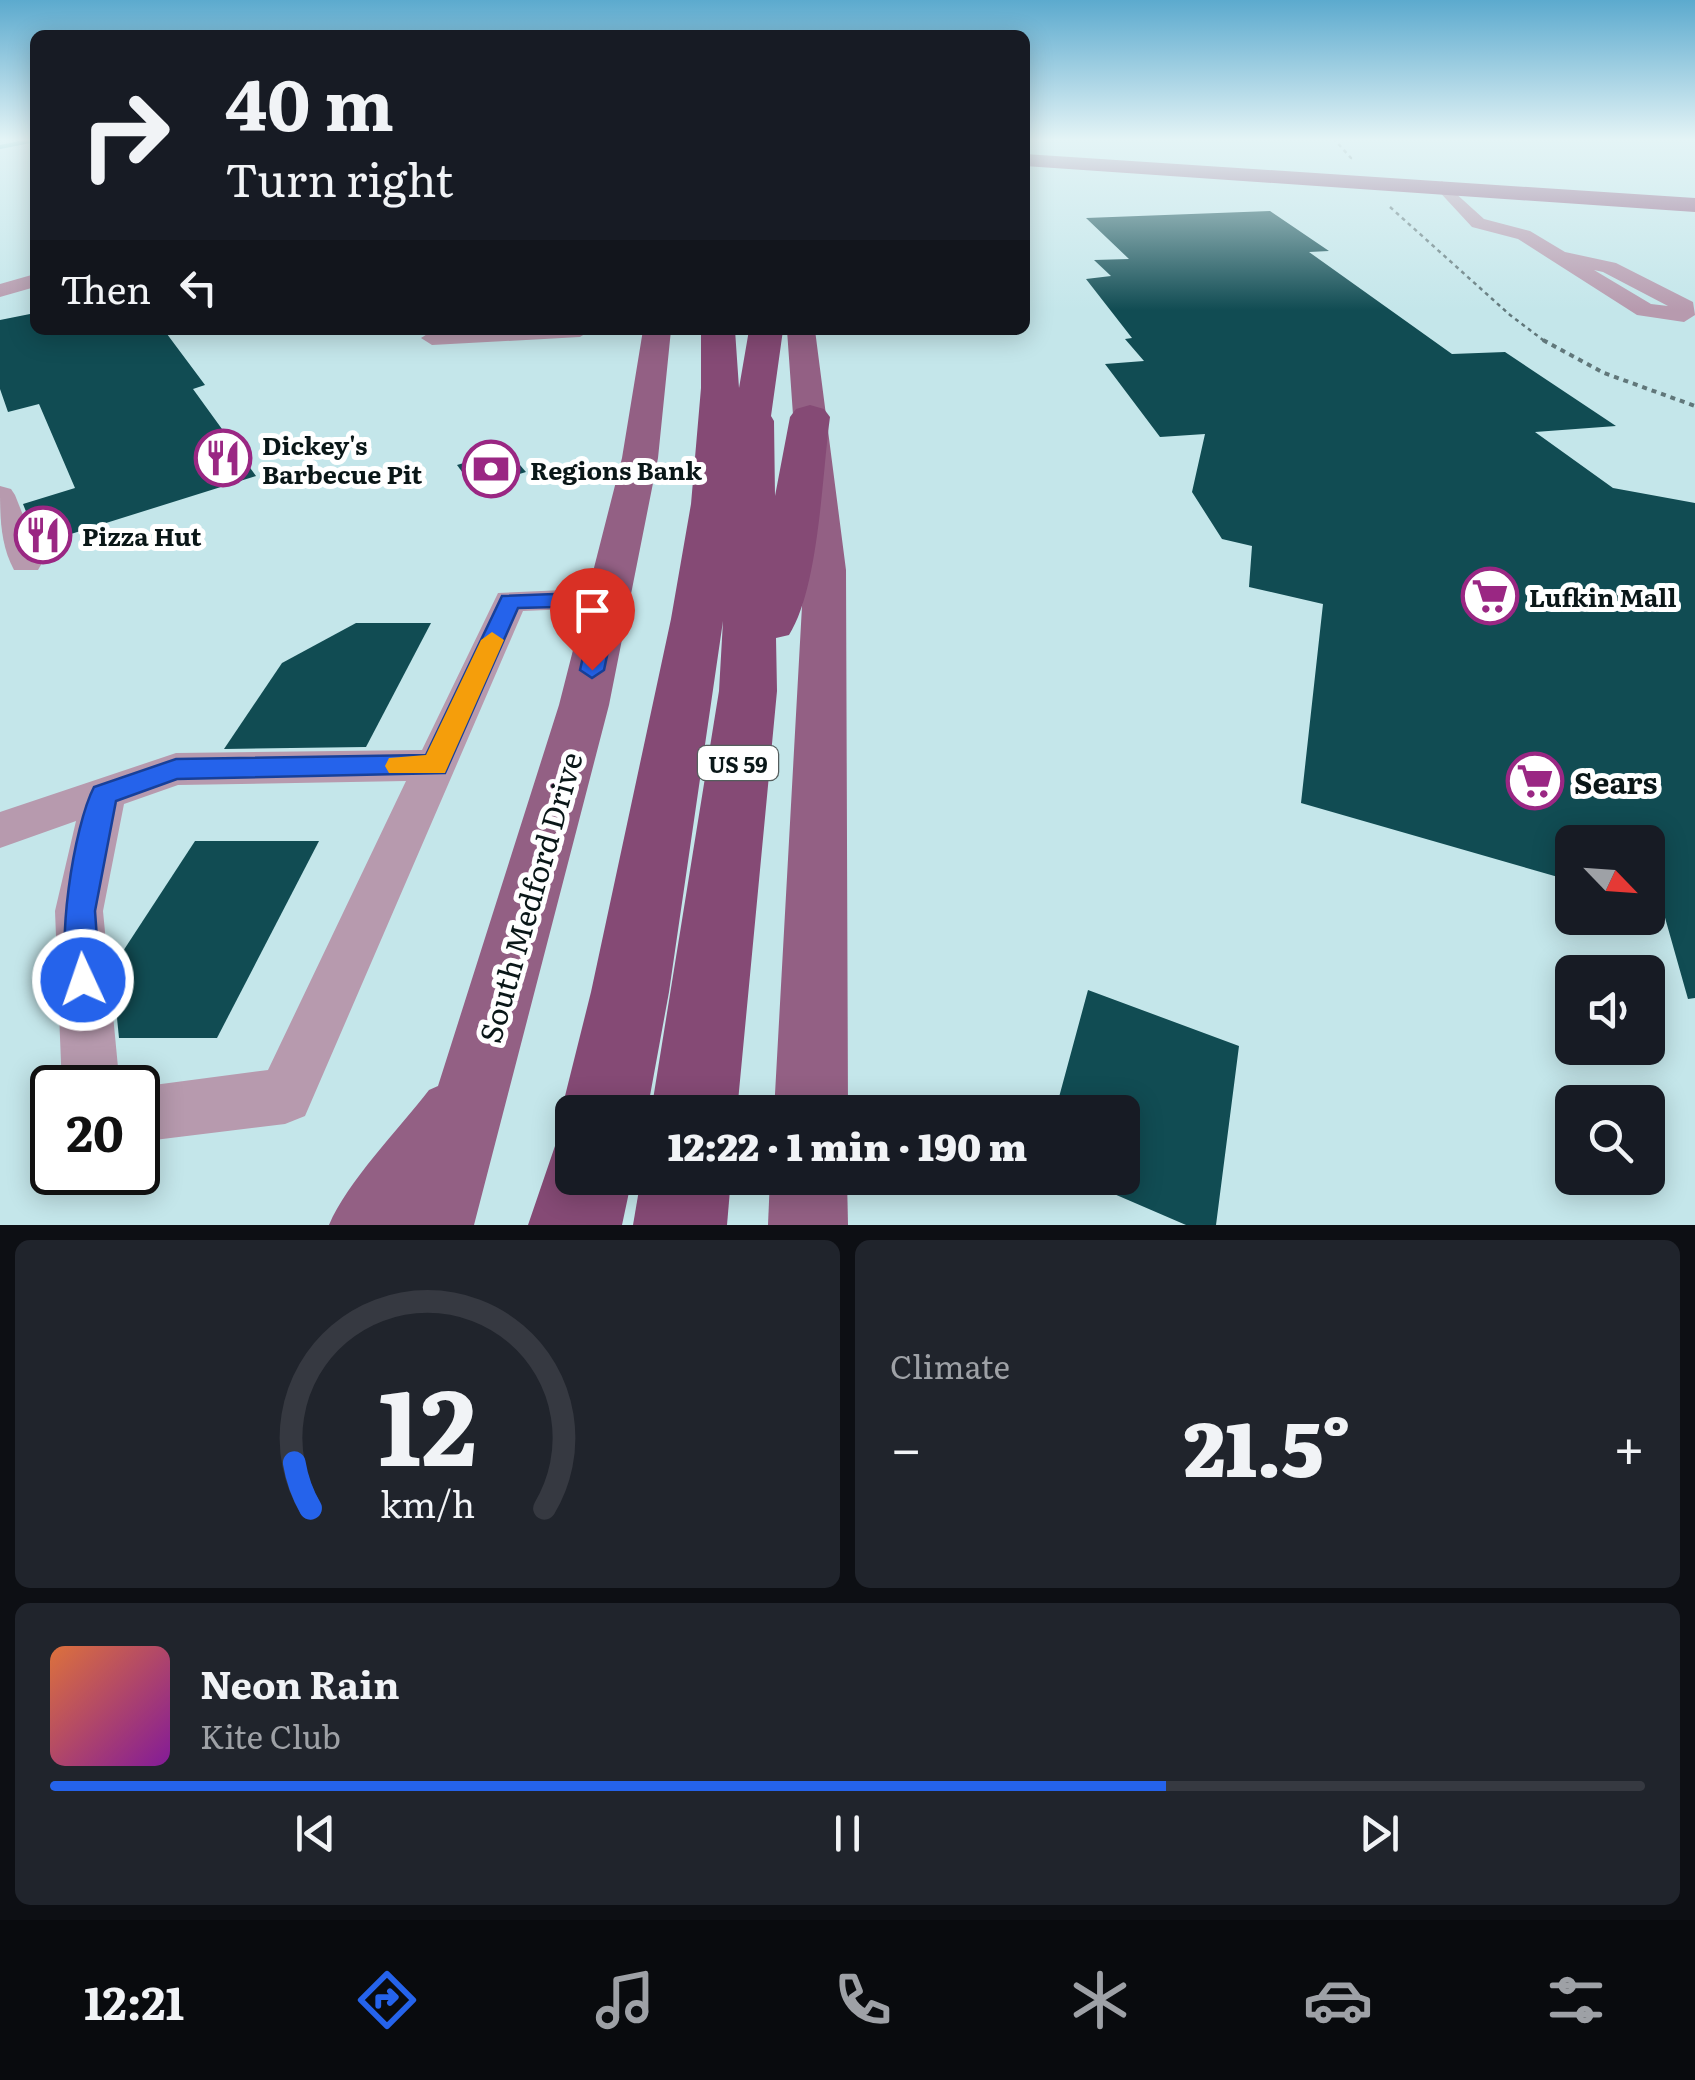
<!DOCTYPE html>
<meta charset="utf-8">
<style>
:root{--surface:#171b24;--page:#20242c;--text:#f1f3f6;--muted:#9ea1a6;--line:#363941;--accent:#2563eb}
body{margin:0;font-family:Literata,serif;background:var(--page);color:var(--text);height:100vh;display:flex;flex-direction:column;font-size:38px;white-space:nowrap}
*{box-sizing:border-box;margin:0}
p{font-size:32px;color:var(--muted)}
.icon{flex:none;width:55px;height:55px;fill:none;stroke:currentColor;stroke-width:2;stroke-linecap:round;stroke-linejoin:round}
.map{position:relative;height:1225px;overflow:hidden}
.sheet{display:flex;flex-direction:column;gap:15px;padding:15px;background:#0d0f14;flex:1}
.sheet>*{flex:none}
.hud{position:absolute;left:30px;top:30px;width:1000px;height:305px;border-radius:15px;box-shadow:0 5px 25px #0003;background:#171b24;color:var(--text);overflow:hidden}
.needle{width:65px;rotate:115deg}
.controls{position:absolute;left:1555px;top:825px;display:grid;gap:20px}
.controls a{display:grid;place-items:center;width:110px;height:110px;border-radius:15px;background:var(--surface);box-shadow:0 5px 25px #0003;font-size:50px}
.speed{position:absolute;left:30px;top:1065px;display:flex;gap:20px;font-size:50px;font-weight:700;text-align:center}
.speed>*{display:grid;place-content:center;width:130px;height:130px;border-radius:50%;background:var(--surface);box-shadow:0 5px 25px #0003;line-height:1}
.speed .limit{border:5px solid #111;border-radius:15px;background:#fff;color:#111}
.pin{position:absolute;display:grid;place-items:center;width:85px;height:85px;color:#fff;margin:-102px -42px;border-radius:50% 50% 50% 0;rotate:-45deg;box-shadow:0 0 10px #0007}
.pin .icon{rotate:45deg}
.me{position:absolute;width:110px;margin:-55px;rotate:357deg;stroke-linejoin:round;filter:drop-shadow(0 0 8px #0008)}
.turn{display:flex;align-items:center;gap:35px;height:210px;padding:0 30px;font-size:45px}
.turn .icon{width:130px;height:130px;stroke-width:2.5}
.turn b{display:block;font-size:70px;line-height:85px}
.then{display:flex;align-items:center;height:95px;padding:0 30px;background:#0003;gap:20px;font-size:38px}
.big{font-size:75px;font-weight:800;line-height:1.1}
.sheet .widget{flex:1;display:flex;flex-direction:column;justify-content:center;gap:15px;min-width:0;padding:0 35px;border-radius:15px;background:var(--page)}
.sheet .dial{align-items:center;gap:0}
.dial svg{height:260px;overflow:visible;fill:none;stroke:var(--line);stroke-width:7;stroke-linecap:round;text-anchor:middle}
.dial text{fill:var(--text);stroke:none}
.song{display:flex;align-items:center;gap:30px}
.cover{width:120px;height:120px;border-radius:15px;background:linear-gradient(135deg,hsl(20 70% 55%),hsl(290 70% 35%))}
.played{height:10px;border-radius:5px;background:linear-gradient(90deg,var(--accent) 70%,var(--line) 70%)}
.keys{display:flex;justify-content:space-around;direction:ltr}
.heat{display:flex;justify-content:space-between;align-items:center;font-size:55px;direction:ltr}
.sheet .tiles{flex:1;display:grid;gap:15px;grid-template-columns:1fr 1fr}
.widget:last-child{grid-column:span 2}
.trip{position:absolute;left:555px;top:1095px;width:585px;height:100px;border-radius:15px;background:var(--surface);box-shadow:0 5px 25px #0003;font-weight:800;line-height:100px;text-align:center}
.menu{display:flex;height:160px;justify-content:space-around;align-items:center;background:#090b0e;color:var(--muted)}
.menu .icon{width:70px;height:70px}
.menu .selected{color:var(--accent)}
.menu b{font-size:45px;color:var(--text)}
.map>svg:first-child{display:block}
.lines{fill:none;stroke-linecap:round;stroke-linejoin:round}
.stream{stroke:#2a9ba7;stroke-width:4}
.building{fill:#114c53}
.path-far1{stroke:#61777a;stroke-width:2.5;stroke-dasharray:4 4;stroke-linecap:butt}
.path{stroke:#61777a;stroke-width:4;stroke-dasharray:5 5;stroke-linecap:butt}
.minor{fill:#b79aae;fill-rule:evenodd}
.major{fill:#936084;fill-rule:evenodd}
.highway{fill:#854a75;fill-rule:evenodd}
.route{fill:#2563eb;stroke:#184099;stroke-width:2.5}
.slow{fill:#f59e0b}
.labels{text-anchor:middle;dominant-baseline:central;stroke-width:10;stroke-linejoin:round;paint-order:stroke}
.shield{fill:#fff;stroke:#545d5d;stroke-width:2.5}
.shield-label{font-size:22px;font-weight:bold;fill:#0a1718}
.poi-label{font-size:25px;font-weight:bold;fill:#0a1718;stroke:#fff;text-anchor:start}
.near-poi-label{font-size:30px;font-weight:bold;fill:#0a1718;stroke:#fff;text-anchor:start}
.near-street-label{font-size:30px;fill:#0a1718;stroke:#fff}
</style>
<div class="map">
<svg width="1695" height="1225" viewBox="0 0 1695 1225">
<rect width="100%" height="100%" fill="#c4e6ea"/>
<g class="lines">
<!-- stream -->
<path class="stream" d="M0 147 35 140"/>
</g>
<!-- building -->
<g class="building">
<path d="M1270 211 1329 251 1309 252 1452 354 1505 352 1616 426 1535 432 1613 488 1695 503V998L1688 999 1662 907 1648 903V842H1572V881L1301 803 1323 604 1249 587 1252 546 1222 539 1192 492 1205 434 1160 437 1105 364 1144 361 1125 339 1132 338 1086 279 1111 276 1094 260 1129 259 1086 218Z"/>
<path d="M35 313V330H164L205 385 193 389 256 476 39 544 23 504 75 488 39 404 8 412 0 389V320Z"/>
<path d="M507 450 526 472 474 488 457 465Z"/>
<path d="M356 623H431L366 747 224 749 282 663Z"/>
<path d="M195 841H319L217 1038H119L112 968Z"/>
<path d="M1088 990 1239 1046 1216 1225H1186L1077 1178H1122V1112H1055Z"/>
</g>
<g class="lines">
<!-- path-far1 -->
<g class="path-far1">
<path d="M1333 138 1351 158 1348 162"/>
<path d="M1390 207 1510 315 1547 343"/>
</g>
<!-- path -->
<path class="path" d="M1543 340 1604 373 1695 406"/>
<!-- minor -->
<g class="minor">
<path d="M1442 181 1484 219 1530 231 1565 252 1616 263 1693 302 1695 315 1684 322 1637 315 1518 239 1472 227 1434 186ZM1594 270 1603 272 1668 306 1651 304Z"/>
<path d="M35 274V287L0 297V284Z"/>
<path d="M591 330 580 337 432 345 421 338 432 331 454 330Z"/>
<path d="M0 486 11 489 15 495 42 563 38 570H14C0 544 0 516 0 486Z"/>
<path d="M608 588 620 591 625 599 620 607 523 611 305 1116 285 1124 138 1142V1088H131L268 1070 406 781 178 785 124 804 103 911 120 1088H62L55 911 76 821 0 848V812L176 753 422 750 498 593Z"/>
</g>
<!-- major -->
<g class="major">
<path d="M1025 154 1695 198V212L1025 166Z"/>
<path d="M643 330H671L658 458 609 705 474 1225H329C347 1182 399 1129 429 1090L438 1086 559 705 622 458Z"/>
<path d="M787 330H815L846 570 848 1112H774L804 570Z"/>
<path d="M770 1178H847L848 1225H768Z"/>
</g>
<!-- highway -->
<g class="highway">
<path d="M701 330H735L739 388 749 330H783L771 416 774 421 775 496 790 417 796 409 810 405 824 409 830 417C822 475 819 588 789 635L776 638 777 691 737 1112H651L719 691 723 621 669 992 647 1112H572V1178H632L622 1225H528L555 1146 572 1139 561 1112 591 992 671 619 691 504 701 388Z"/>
<path d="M641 1178H731L727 1225H633Z"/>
</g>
</g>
<!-- sky -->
<linearGradient id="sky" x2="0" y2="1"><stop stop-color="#5caace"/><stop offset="0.45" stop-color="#e4f4f6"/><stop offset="1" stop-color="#e4f4f6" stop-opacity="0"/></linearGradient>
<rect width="1695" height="310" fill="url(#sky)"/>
<!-- route -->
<path class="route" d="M608 592 619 599 604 670 592 678 580 670 595 606 518 608 445 773 177 779 116 801 95 911 100 980 95 991 83 996 71 991C54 952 74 825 94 787L176 759 426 755 502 596Z"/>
<!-- slow -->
<path class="slow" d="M492 632 504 640 445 773H389L385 766 389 758 426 755 481 640Z"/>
<!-- icons -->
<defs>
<g id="restaurant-ring" transform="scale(2.875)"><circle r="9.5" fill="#fff" stroke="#9a2783" stroke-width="1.5"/><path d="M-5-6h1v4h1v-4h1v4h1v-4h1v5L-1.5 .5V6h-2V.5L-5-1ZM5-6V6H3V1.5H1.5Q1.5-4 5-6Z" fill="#9a2783"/></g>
<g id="bank-ring" transform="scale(2.875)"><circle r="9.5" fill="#fff" stroke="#9a2783" stroke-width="1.5"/><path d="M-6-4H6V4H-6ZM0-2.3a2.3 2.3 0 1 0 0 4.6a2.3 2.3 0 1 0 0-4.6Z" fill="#9a2783"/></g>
<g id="supermarket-ring" transform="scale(2.875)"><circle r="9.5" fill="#fff" stroke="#9a2783" stroke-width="1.5"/><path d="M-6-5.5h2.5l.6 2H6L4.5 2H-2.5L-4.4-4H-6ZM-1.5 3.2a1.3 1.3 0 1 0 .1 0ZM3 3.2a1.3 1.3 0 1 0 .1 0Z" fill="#9a2783"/></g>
</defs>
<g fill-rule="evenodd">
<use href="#restaurant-ring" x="223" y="458"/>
<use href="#bank-ring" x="491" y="469"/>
<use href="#restaurant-ring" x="43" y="535"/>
<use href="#supermarket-ring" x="1490" y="596"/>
<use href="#supermarket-ring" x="1535" y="781"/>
</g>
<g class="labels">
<!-- shield labels -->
<rect class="shield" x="698" y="746" width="80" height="34" rx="8"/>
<g class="shield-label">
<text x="738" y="763">US 59</text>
</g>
<!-- poi labels -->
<g class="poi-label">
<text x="262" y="444">Dickey's<tspan x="262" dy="29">Barbecue Pit</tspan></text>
<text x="530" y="469">Regions Bank</text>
<text x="82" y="535">Pizza Hut</text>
<text x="1529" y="596">Lufkin Mall</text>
</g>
<!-- near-poi labels -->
<g class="near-poi-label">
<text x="1574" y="781">Sears</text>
</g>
<!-- near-street labels -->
<g class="near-street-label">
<text transform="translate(529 897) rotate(-74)">South Medford Drive</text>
</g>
</g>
</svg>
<div class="controls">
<a><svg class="needle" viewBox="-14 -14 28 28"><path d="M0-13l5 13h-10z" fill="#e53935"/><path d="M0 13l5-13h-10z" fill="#9ea1a6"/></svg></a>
<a><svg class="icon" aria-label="sound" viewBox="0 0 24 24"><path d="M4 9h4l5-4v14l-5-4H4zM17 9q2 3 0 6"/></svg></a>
<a><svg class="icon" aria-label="search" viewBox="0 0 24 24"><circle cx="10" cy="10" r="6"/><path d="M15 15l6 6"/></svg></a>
</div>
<div class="speed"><div class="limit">20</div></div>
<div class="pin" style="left:592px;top:670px;background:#d93025"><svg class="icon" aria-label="arrive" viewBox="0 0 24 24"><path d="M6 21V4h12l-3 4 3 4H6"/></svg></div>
<svg class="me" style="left:83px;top:980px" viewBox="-20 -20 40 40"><circle r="17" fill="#2563eb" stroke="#fff" stroke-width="3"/><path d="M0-11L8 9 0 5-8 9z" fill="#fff"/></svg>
<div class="trip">12:22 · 1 min · 190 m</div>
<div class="hud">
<div class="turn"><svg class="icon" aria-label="right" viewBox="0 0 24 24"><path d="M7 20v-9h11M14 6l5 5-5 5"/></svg><div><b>40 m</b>Turn right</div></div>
<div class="then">Then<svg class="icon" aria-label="left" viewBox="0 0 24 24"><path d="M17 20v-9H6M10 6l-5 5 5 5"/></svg></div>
</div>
</div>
<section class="sheet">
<div class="tiles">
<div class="widget dial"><svg viewBox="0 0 100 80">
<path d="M14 69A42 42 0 1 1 86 69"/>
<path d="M14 69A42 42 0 0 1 9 55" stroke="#2563eb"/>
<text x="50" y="56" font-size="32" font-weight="700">12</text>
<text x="50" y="72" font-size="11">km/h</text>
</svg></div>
<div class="widget"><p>Climate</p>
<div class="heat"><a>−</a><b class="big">21.5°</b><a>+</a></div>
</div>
<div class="widget">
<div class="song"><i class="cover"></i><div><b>Neon Rain</b><p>Kite Club</p></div></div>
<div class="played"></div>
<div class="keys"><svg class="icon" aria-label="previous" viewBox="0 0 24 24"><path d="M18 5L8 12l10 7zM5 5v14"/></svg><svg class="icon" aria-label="pause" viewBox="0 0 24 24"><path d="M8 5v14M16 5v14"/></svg><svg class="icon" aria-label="next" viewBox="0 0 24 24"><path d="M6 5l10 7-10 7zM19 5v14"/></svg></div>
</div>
</div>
</section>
<nav class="menu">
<b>12:21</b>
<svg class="icon selected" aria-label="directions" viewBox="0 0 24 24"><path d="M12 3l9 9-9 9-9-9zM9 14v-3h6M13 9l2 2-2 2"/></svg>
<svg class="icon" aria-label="music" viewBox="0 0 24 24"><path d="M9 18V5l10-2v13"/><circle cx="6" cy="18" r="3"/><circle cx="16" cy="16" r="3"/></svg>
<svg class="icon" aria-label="phone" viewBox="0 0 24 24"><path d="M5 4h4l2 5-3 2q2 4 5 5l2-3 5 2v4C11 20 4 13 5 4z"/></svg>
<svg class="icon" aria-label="climate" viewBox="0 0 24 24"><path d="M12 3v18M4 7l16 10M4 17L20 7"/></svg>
<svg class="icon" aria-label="car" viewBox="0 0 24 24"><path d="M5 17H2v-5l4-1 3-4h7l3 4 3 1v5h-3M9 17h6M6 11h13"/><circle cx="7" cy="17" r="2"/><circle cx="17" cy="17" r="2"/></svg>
<svg class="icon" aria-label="filters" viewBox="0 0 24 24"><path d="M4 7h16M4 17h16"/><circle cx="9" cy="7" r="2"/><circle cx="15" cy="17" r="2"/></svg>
</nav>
